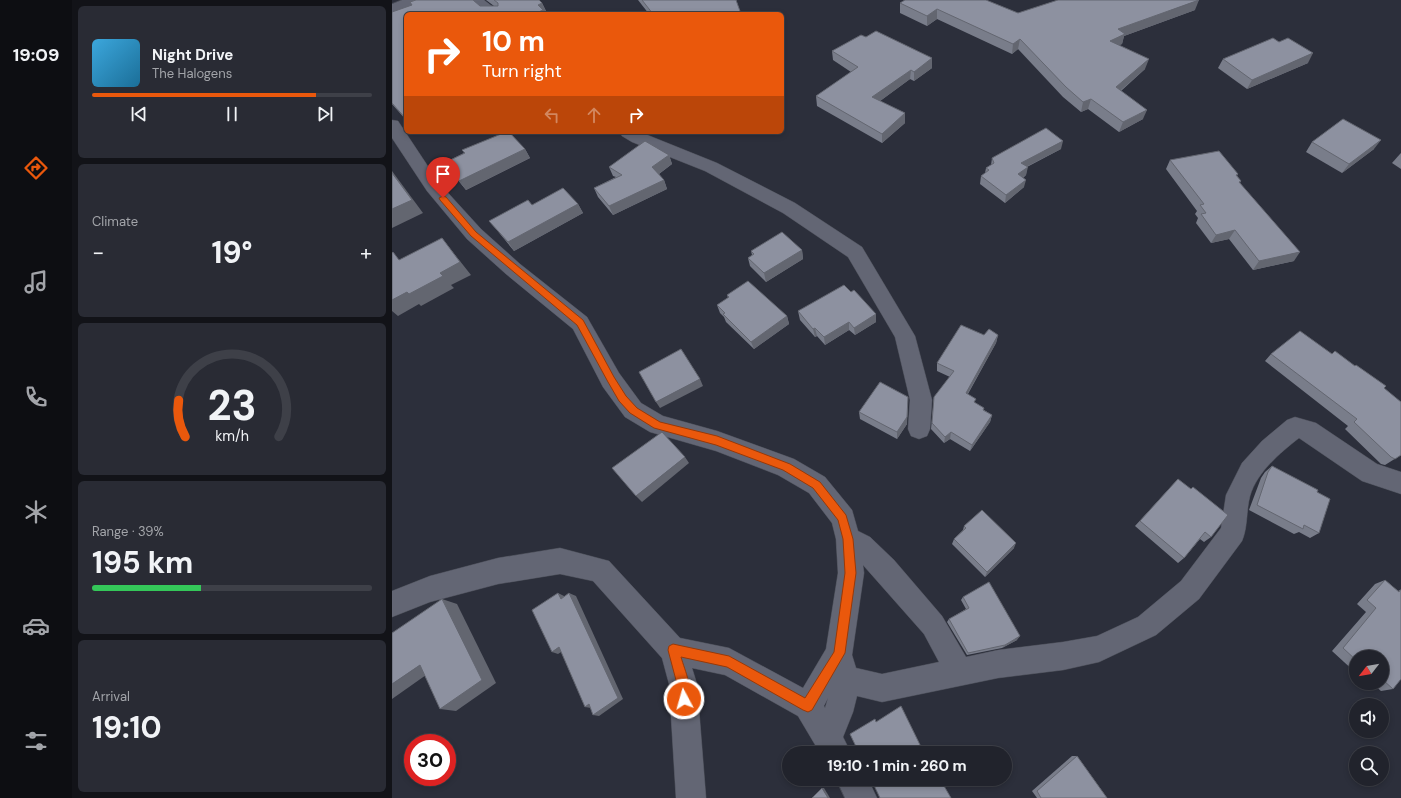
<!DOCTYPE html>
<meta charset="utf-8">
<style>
:root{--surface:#21232c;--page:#292b34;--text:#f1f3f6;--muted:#a2a4a9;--line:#3e4048;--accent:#ea580c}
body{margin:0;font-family:"DM Sans",sans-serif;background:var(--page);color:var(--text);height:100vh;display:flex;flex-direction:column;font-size:15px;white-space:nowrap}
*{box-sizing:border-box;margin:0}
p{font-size:13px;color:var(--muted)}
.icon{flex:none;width:22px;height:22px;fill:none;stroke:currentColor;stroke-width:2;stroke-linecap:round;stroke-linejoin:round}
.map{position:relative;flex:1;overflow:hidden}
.panel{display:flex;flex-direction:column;gap:6px;padding:6px;background:#121318;width:320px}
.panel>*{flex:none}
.guide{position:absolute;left:12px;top:12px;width:380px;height:122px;border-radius:6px;box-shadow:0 2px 6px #0003,0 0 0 1px var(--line);background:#ea580c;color:#fff;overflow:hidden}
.needle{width:26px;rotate:239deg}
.tools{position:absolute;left:957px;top:650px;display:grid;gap:8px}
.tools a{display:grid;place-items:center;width:40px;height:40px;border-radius:50%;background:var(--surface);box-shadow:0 2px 6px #0003,0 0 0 1px var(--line);font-size:20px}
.speed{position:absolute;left:12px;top:734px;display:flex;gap:8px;font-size:20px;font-weight:700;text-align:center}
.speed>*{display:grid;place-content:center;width:52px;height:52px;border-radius:50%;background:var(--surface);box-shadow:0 2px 6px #0003,0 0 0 1px var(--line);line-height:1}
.speed .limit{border:6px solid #d22;background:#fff;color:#111}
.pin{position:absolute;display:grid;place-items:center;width:34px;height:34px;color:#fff;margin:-41px -17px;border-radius:50% 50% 50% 0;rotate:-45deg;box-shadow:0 0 4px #0007}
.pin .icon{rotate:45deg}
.me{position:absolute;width:44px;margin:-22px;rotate:354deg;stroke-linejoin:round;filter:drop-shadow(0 0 3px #0008)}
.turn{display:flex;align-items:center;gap:14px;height:84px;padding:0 12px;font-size:18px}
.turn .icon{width:52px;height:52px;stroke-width:2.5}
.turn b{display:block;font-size:28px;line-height:34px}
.lanes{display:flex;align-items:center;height:38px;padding:0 12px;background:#0003;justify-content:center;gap:20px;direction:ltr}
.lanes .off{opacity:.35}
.big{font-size:30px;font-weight:700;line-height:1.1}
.panel .card{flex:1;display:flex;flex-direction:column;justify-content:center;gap:6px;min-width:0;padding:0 14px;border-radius:6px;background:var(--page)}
.panel .dial{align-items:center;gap:0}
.dial svg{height:104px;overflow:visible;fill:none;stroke:var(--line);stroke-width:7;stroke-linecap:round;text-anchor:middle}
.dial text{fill:var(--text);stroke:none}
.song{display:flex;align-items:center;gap:12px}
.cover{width:48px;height:48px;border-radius:6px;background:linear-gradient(135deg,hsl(200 70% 55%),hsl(200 70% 35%))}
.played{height:4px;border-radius:2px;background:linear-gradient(90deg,var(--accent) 80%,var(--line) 80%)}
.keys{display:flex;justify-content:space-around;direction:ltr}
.heat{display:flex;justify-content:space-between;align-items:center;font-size:22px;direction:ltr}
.charge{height:6px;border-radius:3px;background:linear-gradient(90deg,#34c759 39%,var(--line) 0)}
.trip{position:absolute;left:390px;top:746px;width:230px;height:40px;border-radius:20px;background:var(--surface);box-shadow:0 2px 6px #0003,0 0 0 1px var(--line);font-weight:700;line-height:40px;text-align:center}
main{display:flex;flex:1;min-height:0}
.tabs{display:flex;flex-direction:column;width:72px;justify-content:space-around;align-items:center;background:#0d0e12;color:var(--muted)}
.tabs .icon{width:28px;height:28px}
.tabs .current{color:var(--accent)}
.tabs b{font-size:18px;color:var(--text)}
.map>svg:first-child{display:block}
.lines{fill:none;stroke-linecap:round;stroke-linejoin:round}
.minor-casing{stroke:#494c56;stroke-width:1}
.tertiary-casing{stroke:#494c56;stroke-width:1}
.minor{fill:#636674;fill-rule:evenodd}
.tertiary{fill:#636674;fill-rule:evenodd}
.wall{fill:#797d8a}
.shaded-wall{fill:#636670}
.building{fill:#8d91a0;stroke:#636670}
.route{fill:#ea580c;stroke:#983908}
</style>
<main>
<nav class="tabs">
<b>19:09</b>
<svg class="icon current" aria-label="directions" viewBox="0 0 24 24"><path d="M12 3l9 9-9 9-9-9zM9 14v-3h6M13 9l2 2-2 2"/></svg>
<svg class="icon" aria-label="music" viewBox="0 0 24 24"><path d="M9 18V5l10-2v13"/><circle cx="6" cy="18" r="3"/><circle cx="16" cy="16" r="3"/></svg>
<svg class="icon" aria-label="phone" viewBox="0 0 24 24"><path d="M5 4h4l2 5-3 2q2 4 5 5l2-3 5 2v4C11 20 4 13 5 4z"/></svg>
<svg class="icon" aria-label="climate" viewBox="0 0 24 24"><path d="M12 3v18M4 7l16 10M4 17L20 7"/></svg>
<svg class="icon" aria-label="car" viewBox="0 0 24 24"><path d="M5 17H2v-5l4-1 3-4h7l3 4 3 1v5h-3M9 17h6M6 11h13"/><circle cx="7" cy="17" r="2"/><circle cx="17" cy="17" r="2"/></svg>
<svg class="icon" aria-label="filters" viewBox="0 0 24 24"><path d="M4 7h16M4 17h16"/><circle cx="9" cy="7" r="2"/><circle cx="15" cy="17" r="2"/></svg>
</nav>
<section class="panel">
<div class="card">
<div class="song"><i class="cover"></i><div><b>Night Drive</b><p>The Halogens</p></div></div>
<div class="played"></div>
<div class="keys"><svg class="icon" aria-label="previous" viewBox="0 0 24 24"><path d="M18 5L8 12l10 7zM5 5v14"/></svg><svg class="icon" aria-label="pause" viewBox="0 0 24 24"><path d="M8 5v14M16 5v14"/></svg><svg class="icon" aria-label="next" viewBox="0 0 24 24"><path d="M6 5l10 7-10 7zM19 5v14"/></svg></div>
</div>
<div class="card"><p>Climate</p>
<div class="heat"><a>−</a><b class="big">19°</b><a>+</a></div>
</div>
<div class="card dial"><svg viewBox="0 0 100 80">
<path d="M14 69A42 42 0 1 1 86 69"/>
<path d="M14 69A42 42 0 0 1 9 41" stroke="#ea580c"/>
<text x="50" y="56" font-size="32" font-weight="700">23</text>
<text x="50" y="72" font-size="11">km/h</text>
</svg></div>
<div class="card"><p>Range · 39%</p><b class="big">195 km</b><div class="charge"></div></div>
<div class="card"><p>Arrival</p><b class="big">19:10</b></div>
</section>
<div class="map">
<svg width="1009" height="798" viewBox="0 0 1009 798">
<rect width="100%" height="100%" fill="#2c2f3b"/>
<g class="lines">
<!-- minor casing -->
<g class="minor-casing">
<g id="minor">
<path d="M76 0H92L110 14H94Z"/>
<path d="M0 120 6 121 47 183 89 229 128 264 195 317 227 373 249 403 271 416 325 431 402 459 433 477 460 510 466 531 478 537 502 560 550 616 574 657 606 650 671 642 705 636 746 617 789 581 829 528 834 495 850 463 870 441 895 420 903 417 924 423 985 464 1009 472V494L970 481 907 438C888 453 865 472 858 496 854 511 856 527 850 541L807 599 764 635 707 662 671 670 606 678 490 702 465 696 461 712 451 737 459 753H428L406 716 333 675 300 668 305 684 314 798H284L277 684 270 658 201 581 168 574 106 584 38 602 0 617V591L38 576 106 558 168 548 217 561 288 638 337 648 411 688 434 649 446 573 444 539 440 523 417 493 386 475 324 451 258 432 233 417 211 387 181 329 114 274 75 239 35 191 0 138ZM471 565 532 634 547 662 490 674 464 668 460 655 472 573ZM436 698 433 708 432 706Z"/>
<path d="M228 132H248L325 163 403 203 470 247 523 336 540 400 538 429 535 436 527 439 519 436 516 429 518 400 503 337 456 257 391 213 313 171 240 142 230 136Z"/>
<path d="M444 779H476L485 798H453Z"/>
</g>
</g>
<!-- tertiary casing -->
<g class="tertiary-casing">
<path id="tertiary" d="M10 0H30L28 3 0 13V4Z"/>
</g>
<!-- minor -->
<use href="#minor" class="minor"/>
<!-- tertiary -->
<use href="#tertiary" class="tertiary"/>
</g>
<!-- wall -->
<g class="wall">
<path d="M94 0H147L150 3 155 13 153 14H14V120L0 104V12L88 6H102Z"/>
<path d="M246 0H344L349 14H257Z"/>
<path d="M508 3 626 13 803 10 732 36 730 44 727 45 753 69 729 91 751 119 727 132 696 109 689 112 671 97 626 49 620 54 545 19 535 26 508 13Z"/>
<path d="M474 37 540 58V68L522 81 518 79 488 101 513 113V123L490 143 425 106 424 96 459 72 441 60 440 51Z"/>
<path d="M831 59 916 63 855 89 826 68Z"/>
<path d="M920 142 982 149 950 173 914 152Z"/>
<path d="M133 149 138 158 74 190 52 163 72 153 70 150Z"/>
<path d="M669 149 635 167 634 175 631 178 632 187 613 203 588 184 589 176 593 173 594 168 599 165 600 158Z"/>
<path d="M1009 153V169L1000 163 1008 154Z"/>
<path d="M277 155 280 164 267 174 272 180 275 189 221 215 206 197 202 188 224 177 221 176 217 167Z"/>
<path d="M778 160 846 174 845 176 849 181 848 183 902 261 861 270 837 239 819 243 804 223 806 218 803 214 805 211 774 169Z"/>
<path d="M186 204 191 213 122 251 104 229 97 221Z"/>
<path d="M410 250 411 259 374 282 358 266 356 258 360 255 359 251Z"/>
<path d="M459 292 484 314V322L463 335 457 330 433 345 425 336 423 337 408 320 406 311Z"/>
<path d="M335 295 395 316 397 324 362 349 334 322 332 317 328 313 325 305 336 298Z"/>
<path d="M592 335H606L604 343 576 394 583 403 592 410 600 415 598 422 578 451 558 439 552 443 539 429 542 397 558 377 545 371V363Z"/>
<path d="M879 354H940L992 388 1009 455 993 465 989 464 953 429 956 426 873 361Z"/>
<path d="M467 412 515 424 505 439 468 419Z"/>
<path d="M880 466 925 492 927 533 918 538 907 532 902 534 857 510 869 478 873 472Z"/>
<path d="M786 479 819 537 812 542 808 539 792 558 786 563 743 526Z"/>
<path d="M572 526 622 548 593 577 560 544 562 539 571 530Z"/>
<path d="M993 580 1006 591 1008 590 1001 689 989 691 981 684 977 685 975 683H990V657H964V673L940 651 974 612 965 604 983 584Z"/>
<path d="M571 597 625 640 610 648 575 655 555 622 557 619 574 609 569 600Z"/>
<path d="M680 756H685L715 798H645L640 791Z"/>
</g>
<!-- shaded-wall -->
<g class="shaded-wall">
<path d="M807 0 803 10 732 36 730 44 715 51 718 41 726 29Z"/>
<path d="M150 3 155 13 153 14H142L146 5Z"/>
<path d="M545 9V19L535 26V16Z"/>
<path d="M628 39 626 49 620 54 621 44Z"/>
<path d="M921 53 916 63 855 89 860 80Z"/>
<path d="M540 58V68L522 81V72Z"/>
<path d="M757 59 753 69 721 97 724 87Z"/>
<path d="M519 70 518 79 480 107V97Z"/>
<path d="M699 99 696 109 689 112 691 102Z"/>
<path d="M755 110 751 119 727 132 731 122Z"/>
<path d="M513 113V123L490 143V134Z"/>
<path d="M24 132H31L26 134Z"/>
<path d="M989 140 982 149 950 173 957 164Z"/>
<path d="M671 141 669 149 628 170 629 163Z"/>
<path d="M133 149 138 158 74 190 67 181Z"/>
<path d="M277 155 280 164 264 176 260 167Z"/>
<path d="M636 167 634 175 624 182 626 174Z"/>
<path d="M0 171 31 213 0 228Z"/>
<path d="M272 180 275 189 221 215 217 206Z"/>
<path d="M634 180 632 187 613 203 614 195Z"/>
<path d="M186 204 191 213 122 251 116 242Z"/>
<path d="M843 230 837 239 819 243 824 235Z"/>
<path d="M50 238 60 251 79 275 59 285 62 288 29 306 27 304 6 316 0 311V300L48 273Z"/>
<path d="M410 250 411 259 374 282 372 273Z"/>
<path d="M908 252 902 261 861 270 867 261Z"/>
<path d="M484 314V322L463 335 462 328Z"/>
<path d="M395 316 397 324 362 349 359 342Z"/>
<path d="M457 322V330L433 345 432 337Z"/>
<path d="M423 328 425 336 423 337 421 329Z"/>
<path d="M606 335 604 343 572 400 574 393Z"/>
<path d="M308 379 311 386 268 408 264 402Z"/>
<path d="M516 404 515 424 505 439V432Z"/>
<path d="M600 415 598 422 578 451 580 445Z"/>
<path d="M559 432 558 439 552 443 553 437Z"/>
<path d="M293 457 297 463 250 502 244 496Z"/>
<path d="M624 543 622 548 593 577 595 572Z"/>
<path d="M166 593 172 596 175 602 169 599Z"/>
<path d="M177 593 184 596 231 699 207 716 201 715Z"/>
<path d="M50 599 65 604 104 683 64 711 48 709Z"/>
<path d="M628 636 625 640 610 648 613 645Z"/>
<path d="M167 647 174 649 166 654 160 652Z"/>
<path d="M28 665 44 668 0 699V684Z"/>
<path d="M197 704 199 708 193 707Z"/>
<path d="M430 788H432L438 798H436Z"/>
</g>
<!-- building -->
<g class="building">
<path d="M24 0H81L88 6H106V3L102 0H147L150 3 146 5 151 10 142 14H14V119L0 103V12L20 5 18 2Z"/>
<path d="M250 0H344L349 14H261Z"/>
<path d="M513 0H594L626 13 666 0H807L726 29 733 34 718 41 757 59 724 87 755 110 731 122 699 99 691 102 674 87 628 39 621 44 545 9 535 16 508 3Z"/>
<path d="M484 31 540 58 522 72 519 70 480 97 513 113 490 134 424 96 466 67 440 51 469 35 474 37Z"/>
<path d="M881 38 887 42 896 38 921 53 860 80 831 59Z"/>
<path d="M951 119 989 140 957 164 920 142Z"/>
<path d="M654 128 671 141 629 163 636 167 626 174 634 180 614 195 589 176 597 170 594 168 602 163 600 158Z"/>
<path d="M114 132H117L133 149 67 181 52 163 73 153 70 150Z"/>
<path d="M253 141 277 155 260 167 272 180 217 206 202 188 230 175 217 167Z"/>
<path d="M827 151 846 174 844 175 849 181 847 182 908 252 867 261 843 230 824 235 809 214 814 213 808 205 812 204 778 160Z"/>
<path d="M0 173 20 200 0 209Z"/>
<path d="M171 188 186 204 116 242 97 221 136 200 140 205Z"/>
<path d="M390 232 410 250 372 273 356 258 362 254 359 251Z"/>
<path d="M50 238 68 262 48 273 51 276 17 294 15 292 0 300V253L1 252 7 260Z"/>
<path d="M356 281 395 316 359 342 331 314 333 313 325 305 337 297 335 295Z"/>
<path d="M452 285 459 292 462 290 484 314 462 328 457 322 432 337 423 328 421 329 406 311Z"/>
<path d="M569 325 592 335 597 329 606 335 574 393 584 399 582 402 592 408 591 410 600 415 580 445 559 432 553 437 540 423 542 397 562 371 545 363Z"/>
<path d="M908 331 940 354 943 351 963 366 964 365 994 386 992 388 1009 402V455L1003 459 999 457 962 422 965 419 879 354Z"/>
<path d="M289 349 308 379 264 402 247 372Z"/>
<path d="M488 382 516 397 515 417 505 432 467 412Z"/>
<path d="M270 432 293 457 244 496 220 468Z"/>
<path d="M880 466 926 490 925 492 938 499 927 533 912 525 911 529 865 505 876 472Z"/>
<path d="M786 479 799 489 801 487 836 515 819 537 813 532 792 558 748 521Z"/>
<path d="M590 510 624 543 595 572 562 539 574 528 572 526Z"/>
<path d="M993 580 1007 592 1008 590H1009V679L1001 689 991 680 990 681V657H964V660L951 648 984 608 975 600Z"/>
<path d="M597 582 628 636 613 645 576 653 557 619 577 608 571 597Z"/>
<path d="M166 593 169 599 177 593 226 698 201 715 197 704 193 707 167 647 160 652 140 610Z"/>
<path d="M50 599 90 680 48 709 28 665 0 684V633Z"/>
<path d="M509 706 532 753H467L458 734 483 719 484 722Z"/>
<path d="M685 756 715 798H649L645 791Z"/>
<path d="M479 779H548L559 798H488Z"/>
<path d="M430 788 436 798H420Z"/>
</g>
<!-- route -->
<path class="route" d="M51 196 54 197 84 232 191 320 222 377 234 396 245 408 268 422 325 436 398 464 428 482 454 515 461 539 464 573 453 653 420 710 416 712 411 710 335 667 289 657C293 671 302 690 296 703L292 705 288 703 285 684 276 650 277 646 281 644 337 656 413 698 442 652 453 573 451 539 446 520 421 488 391 470 324 445 262 428 238 413 227 401 216 382 185 325 79 236 48 200 47 198Z"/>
</svg>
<div class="tools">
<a><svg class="needle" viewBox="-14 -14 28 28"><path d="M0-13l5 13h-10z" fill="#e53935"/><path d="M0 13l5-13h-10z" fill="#a2a4a9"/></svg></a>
<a><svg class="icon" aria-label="sound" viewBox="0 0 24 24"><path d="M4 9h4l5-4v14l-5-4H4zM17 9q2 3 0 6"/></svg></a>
<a><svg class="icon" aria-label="search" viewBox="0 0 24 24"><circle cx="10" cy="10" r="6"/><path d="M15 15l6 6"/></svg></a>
</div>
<div class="speed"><div class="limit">30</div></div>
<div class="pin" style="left:51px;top:198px;background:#d93025"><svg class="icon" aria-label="arrive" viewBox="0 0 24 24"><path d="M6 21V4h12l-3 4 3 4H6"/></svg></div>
<svg class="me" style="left:292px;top:699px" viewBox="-20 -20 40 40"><circle r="17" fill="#ea580c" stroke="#fff" stroke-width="3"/><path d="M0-11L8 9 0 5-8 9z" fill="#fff"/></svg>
<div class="trip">19:10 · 1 min · 260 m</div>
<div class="guide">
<div class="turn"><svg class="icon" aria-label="right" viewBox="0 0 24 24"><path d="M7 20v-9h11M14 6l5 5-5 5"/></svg><div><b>10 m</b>Turn right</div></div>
<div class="lanes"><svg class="icon off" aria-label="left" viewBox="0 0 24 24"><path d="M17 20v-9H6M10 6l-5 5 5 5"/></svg><svg class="icon off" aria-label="ahead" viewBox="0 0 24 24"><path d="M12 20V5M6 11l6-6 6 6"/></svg><svg class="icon" aria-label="right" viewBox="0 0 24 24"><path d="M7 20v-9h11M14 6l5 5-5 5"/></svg></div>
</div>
</div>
</main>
